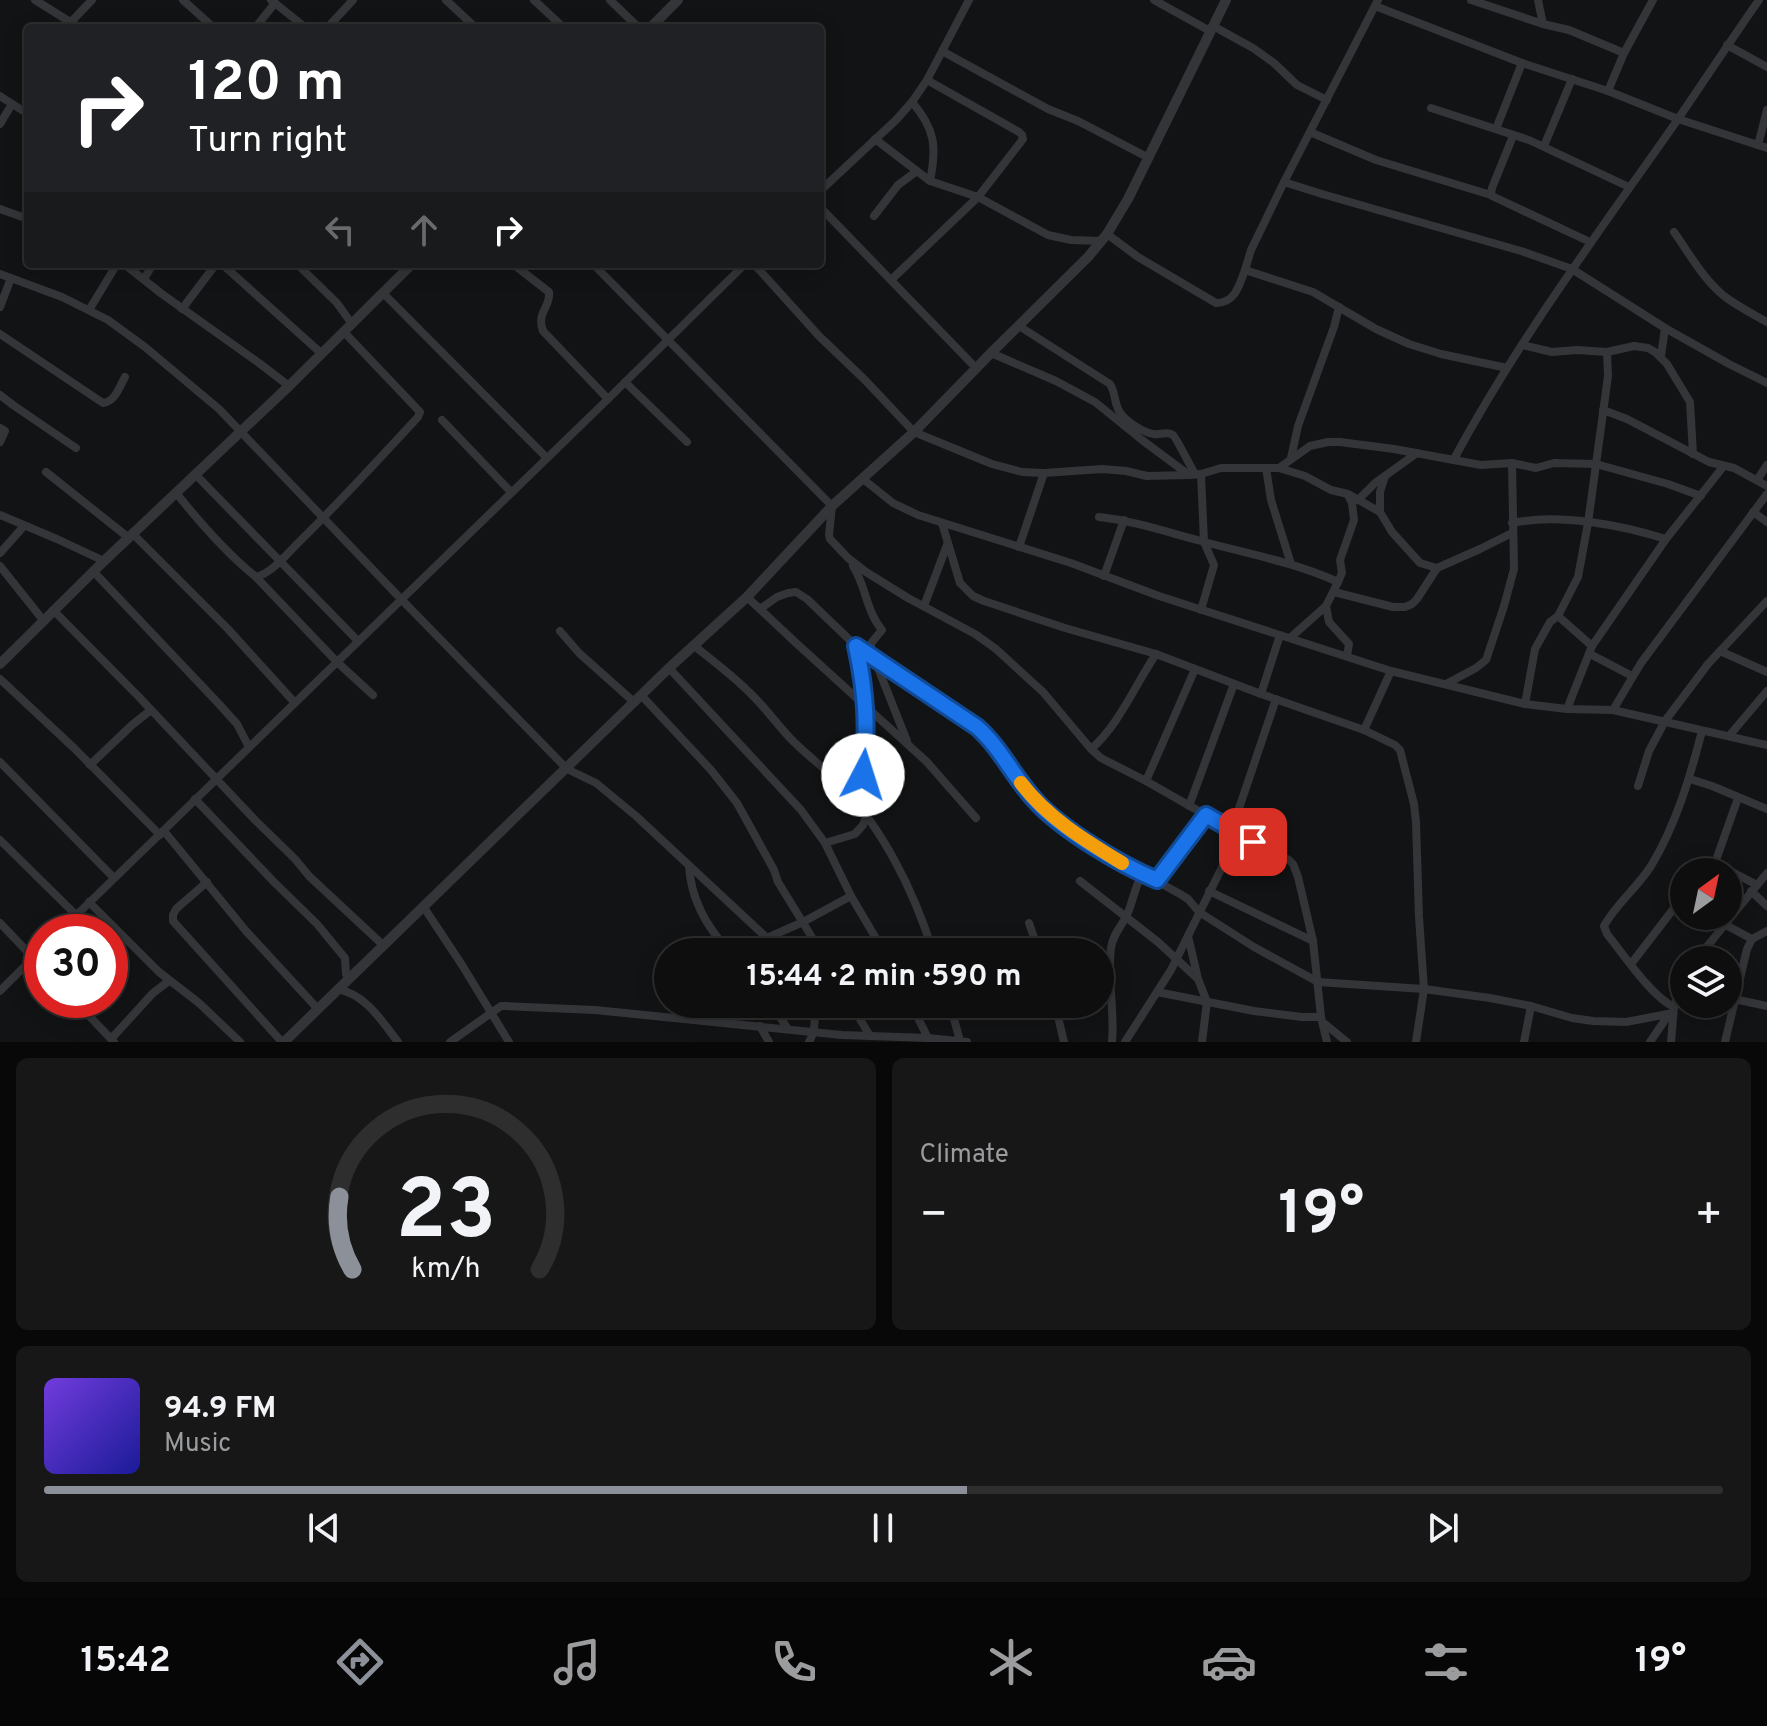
<!DOCTYPE html>
<meta charset="utf-8">
<style>
:root{--surface:#0e0e0f;--page:#171718;--text:#f1f3f6;--muted:#9b9c9e;--line:#2e2e2f;--accent:#8c9099}
body{margin:0;font-family:Overpass,sans-serif;background:var(--page);color:var(--text);height:100vh;display:flex;flex-direction:column;font-size:30px;white-space:nowrap}
*{box-sizing:border-box;margin:0}
p{font-size:26px;color:var(--muted)}
.icon{flex:none;width:44px;height:44px;fill:none;stroke:currentColor;stroke-width:2;stroke-linecap:round;stroke-linejoin:round}
.map{position:relative;height:1042px;overflow:hidden}
.details{display:flex;flex-direction:column;gap:16px;padding:16px;background:#080808;flex:1}
.details>*{flex:none}
.hud{position:absolute;left:24px;top:24px;width:800px;height:244px;border-radius:8px;box-shadow:0 4px 20px #0003,0 0 0 2px var(--line);background:#202124;color:#fff;overflow:hidden}
.needle{width:52px;rotate:33deg}
.buttons{position:absolute;left:1670px;top:858px;display:grid;gap:16px}
.buttons a{display:grid;place-items:center;width:72px;height:72px;border-radius:50%;background:var(--surface);box-shadow:0 4px 20px #0003,0 0 0 2px var(--line);font-size:40px}
.speed{position:absolute;left:24px;top:914px;display:flex;gap:16px;font-size:40px;font-weight:700;text-align:center}
.speed>*{display:grid;place-content:center;width:104px;height:104px;border-radius:50%;background:var(--surface);box-shadow:0 4px 20px #0003,0 0 0 2px var(--line);line-height:1}
.speed .limit{border:12px solid #d22;background:#fff;color:#111}
.pin{position:absolute;display:grid;place-items:center;width:68px;height:68px;color:#fff;margin:-34px;border-radius:16px;box-shadow:0 4px 12px #0006}
.me{position:absolute;width:88px;margin:-44px;rotate:5deg;stroke-linejoin:round;filter:drop-shadow(0 0 6px #0008)}
.turn{display:flex;align-items:center;gap:28px;height:168px;padding:0 32px;font-size:36px}
.turn .icon{width:104px;height:104px;stroke-width:2.5}
.turn b{display:block;font-size:56px;line-height:68px}
.lanes{display:flex;align-items:center;height:76px;padding:0 32px;background:#0003;justify-content:center;gap:40px;direction:ltr}
.lanes .off{opacity:.35}
.big{font-size:60px;font-weight:700;line-height:1.1}
.details .widget{flex:1;display:flex;flex-direction:column;justify-content:center;gap:12px;min-width:0;padding:0 28px;border-radius:12px;background:var(--page)}
.details .dial{align-items:center;gap:0}
.dial svg{height:208px;overflow:visible;fill:none;stroke:var(--line);stroke-width:7;stroke-linecap:round;text-anchor:middle}
.dial text{fill:var(--text);stroke:none}
.song{display:flex;align-items:center;gap:24px}
.cover{width:96px;height:96px;border-radius:12px;background:linear-gradient(135deg,hsl(260 70% 55%),hsl(240 70% 35%))}
.played{height:8px;border-radius:4px;background:linear-gradient(90deg,var(--accent) 55%,var(--line) 55%)}
.keys{display:flex;justify-content:space-around;direction:ltr}
.heat{display:flex;justify-content:space-between;align-items:center;font-size:44px;direction:ltr}
.details .tiles{flex:1;display:grid;gap:16px;grid-template-columns:1fr 1fr}
.widget:last-child{grid-column:span 2}
.trip{position:absolute;left:654px;top:938px;width:460px;height:80px;border-radius:40px;background:var(--surface);box-shadow:0 4px 20px #0003,0 0 0 2px var(--line);font-weight:700;line-height:80px;text-align:center}
.dock{display:flex;height:128px;justify-content:space-around;align-items:center;background:#060606;color:var(--muted)}
.dock .icon{width:56px;height:56px}
.dock .current{color:var(--accent)}
.dock b{font-size:36px;color:var(--text)}
.map>svg:first-child{display:block}
.lines{fill:none;stroke-linecap:round;stroke-linejoin:round}
.minor{stroke:#343538;stroke-width:8}
.tertiary{stroke:#343538;stroke-width:10}
.route-casing{stroke:#114b97;stroke-width:20}
.route{stroke:#1a73e8;stroke-width:14}
.slow{stroke:#f59e0b;stroke-width:14}
</style>
<div class="map">
<svg width="1767" height="1042" viewBox="0 0 1767 1042">
<rect width="100%" height="100%" fill="#121314"/>
<g class="lines">
<!-- minor -->
<g class="minor">
<path d="M35 0 80 28"/>
<path d="M183 0 214 28"/>
<path d="M271 0 306 28"/>
<path d="M446 0 476 28"/>
<path d="M534 0 564 28"/>
<path d="M610 0 639 28"/>
<path d="M1154 0 1210 31"/>
<path d="M1378 0 1284 182 1251 250 1245 270 1313 292 1376 329 1409 344 1441 354 1507 368"/>
<path d="M1471 0 1543 24"/>
<path d="M1538 0 1543 24 1569 30 1624 53"/>
<path d="M1375 6 1522 63 1608 91 1678 119 1767 148"/>
<path d="M71 22 92 0"/>
<path d="M1213 26 1253 48 1274 63 1297 85 1327 100"/>
<path d="M255 28 275 3"/>
<path d="M327 28 353 0"/>
<path d="M1727 45 1767 67"/>
<path d="M942 51 1048 109 1078 121 1149 158"/>
<path d="M1608 91 1624 53 1653 0"/>
<path d="M0 96 28 114"/>
<path d="M912 102C935 129 937 146 930 181"/>
<path d="M1431 108 1529 140 1629 187"/>
<path d="M0 124 12 104"/>
<path d="M1496 129 1522 63"/>
<path d="M1310 132 1376 160 1491 195"/>
<path d="M1513 136 1492 188 1491 193 1492 196 1590 242"/>
<path d="M875 139 930 181 978 197 1048 235 1071 240 1102 241"/>
<path d="M1758 145 1767 110"/>
<path d="M1544 146 1572 79"/>
<path d="M1284 182 1322 194 1521 251 1572 269 1665 328 1729 364 1767 383"/>
<path d="M820 191 896 120 912 102 927 80 969 0"/>
<path d="M820 207 976 368"/>
<path d="M0 209 28 219"/>
<path d="M874 216 898 185 917 171"/>
<path d="M1674 232C1689 253 1703 279 1724 296 1737 306 1753 314 1767 322"/>
<path d="M1107 234 1138 257 1216 303C1235 303 1239 286 1245 270"/>
<path d="M124 264 162 294 259 363 289 386"/>
<path d="M222 264 322 354"/>
<path d="M297 264 337 303 352 324"/>
<path d="M513 264 549 292C551 307 536 312 543 331L608 399"/>
<path d="M593 264 832 506 829 535 830 539 848 558 866 572 908 598 975 634 996 649 1043 692 1091 749 1101 758 1146 781 1253 842 1289 860 1293 864 1298 877 1313 941 1321 1017 1327 1042"/>
<path d="M754 264 819 336 865 380 914 432 992 464 1022 472 1044 473 1102 469 1126 471 1147 476 1189 475"/>
<path d="M0 274 62 297 108 320 145 347 219 409 401 599 567 769 596 783 636 816 767 938 778 952"/>
<path d="M144 279 153 264"/>
<path d="M891 280 978 197 1023 139 1022 135 1019 132 927 80"/>
<path d="M383 293 547 458"/>
<path d="M0 307 11 278"/>
<path d="M182 309 216 264"/>
<path d="M89 310 117 264"/>
<path d="M1019 326 1110 384C1116 393 1114 406 1121 414 1127 422 1144 433 1154 434 1160 435 1167 431 1173 435 1176 437 1191 468 1195 474"/>
<path d="M0 334 103 403C115 402 120 386 125 377"/>
<path d="M1522 345 1552 352 1577 350 1607 352 1634 346 1648 348 1655 352 1667 364 1690 402 1693 454"/>
<path d="M991 353 1056 381 1095 402 1142 440 1189 475 1201 474 1221 468H1279L1305 476 1331 490 1348 494 1380 512"/>
<path d="M1661 356 1665 328"/>
<path d="M625 382 687 442"/>
<path d="M0 395 13 405 76 448"/>
<path d="M1603 410 1627 419 1709 462 1734 468 1767 486"/>
<path d="M442 420 511 492"/>
<path d="M0 428 5 431 0 442"/>
<path d="M1291 458 1298 426 1334 327 1339 307"/>
<path d="M1454 459C1518 340 1599 232 1676 122 1704 81 1731 40 1759 0"/>
<path d="M1266 468 1271 500 1291 564"/>
<path d="M1279 468 1310 446 1328 442H1340L1394 449 1481 465 1512 463 1536 468 1554 463 1596 464 1668 484 1701 496"/>
<path d="M46 472 129 538"/>
<path d="M195 474 358 641"/>
<path d="M1201 474 1204 542 1214 565 1201 610"/>
<path d="M1385 476 1380 492V512L1392 532 1420 563 1437 568"/>
<path d="M863 479 893 503 918 515 1071 563 1159 596 1391 671 1525 704 1567 709 1613 710 1767 745"/>
<path d="M1757 480 1767 465"/>
<path d="M177 494C201 524 226 553 256 577 272 573 287 554 299 542 340 502 379 459 418 417L420 412 344 332"/>
<path d="M1358 500 1375 483 1417 453"/>
<path d="M1753 512 1767 522"/>
<path d="M0 515 57 539 104 561"/>
<path d="M1099 517C1134 521 1167 532 1201 541 1248 554 1294 562 1338 582"/>
<path d="M942 523 960 583 973 596 984 601 1065 628 1156 654 1261 694 1364 730 1395 745 1400 750 1414 804 1416 822 1419 917 1424 989 1416 1042"/>
<path d="M1512 523C1559 513 1621 525 1666 539"/>
<path d="M133 534 228 629 295 703"/>
<path d="M1019 547 1044 473"/>
<path d="M0 553 24 526"/>
<path d="M0 566 43 620"/>
<path d="M853 566C866 586 866 611 882 630L872 642 870 648 907 741"/>
<path d="M93 571 219 704 237 724 249 747"/>
<path d="M1104 576 1124 520"/>
<path d="M256 577 337 662 373 695"/>
<path d="M1334 592 1393 607H1405L1412 604 1417 599 1437 568 1480 549 1512 533"/>
<path d="M747 597 795 642 927 762 976 818"/>
<path d="M924 606 947 545"/>
<path d="M1326 606 1329 622 1349 644 1347 656"/>
<path d="M760 609 777 597 788 593 796 592 807 599 856 646 866 706 867 729 863 790 866 816 863 825 855 834 825 843"/>
<path d="M53 610 139 697 255 820 295 859 309 876 383 945"/>
<path d="M1558 616 1592 646"/>
<path d="M560 631 579 653 634 702"/>
<path d="M1290 638 1326 606 1338 582 1342 573 1340 560 1354 520 1352 503 1348 495"/>
<path d="M693 645C712 660 732 675 749 692 764 706 776 723 790 738 805 754 824 767 839 783 883 829 914 891 933 952"/>
<path d="M856 646 937 699 988 737 1023 786 1051 817 1115 858 1180 894 1188 899 1199 912 1254 947 1318 982 1424 989 1490 998 1531 1006 1572 1018 1593 1021 1626 1022 1673 1013"/>
<path d="M1720 651 1767 672"/>
<path d="M1590 654 1632 676"/>
<path d="M669 668 801 810 825 843 851 896 884 952"/>
<path d="M0 679 74 748 160 835"/>
<path d="M1446 684 1476 668 1486 660 1504 606 1514 569 1512 463"/>
<path d="M1261 694 1280 635"/>
<path d="M641 695 711 770 737 803 774 870 778 882 821 952"/>
<path d="M1525 704 1535 649 1550 622 1558 616 1578 577 1588 523 1608 376 1607 352"/>
<path d="M1567 709 1592 646 1666 539 1723 467"/>
<path d="M1613 710 1641 663 1767 494"/>
<path d="M1364 730 1391 671"/>
<path d="M1729 736 1767 691"/>
<path d="M1091 749C1119 725 1135 685 1156 654"/>
<path d="M0 762 114 878"/>
<path d="M90 765 132 725 151 710"/>
<path d="M1690 779 1712 786 1767 809"/>
<path d="M1146 781 1195 669"/>
<path d="M1638 786 1649 751 1665 721 1708 664 1767 601"/>
<path d="M1738 798 1715 863 1757 885"/>
<path d="M195 799 273 881 317 924 345 958 346 974 348 979"/>
<path d="M1189 806 1234 684"/>
<path d="M1232 829 1276 699"/>
<path d="M164 831 246 931 317 1008"/>
<path d="M0 840 76 915"/>
<path d="M689 866C691 900 707 928 730 952"/>
<path d="M1157 880 1206 815"/>
<path d="M1080 881 1158 942 1198 979"/>
<path d="M207 882 176 909 173 915V921L282 1042"/>
<path d="M1209 891 1313 941"/>
<path d="M1751 891 1767 906"/>
<path d="M89 902 159 972 199 1003 240 1042"/>
<path d="M423 906 462 965 509 1042"/>
<path d="M1709 916 1752 939"/>
<path d="M0 923 42 967"/>
<path d="M1029 923 1039 952"/>
<path d="M59 932 608 399 745 264"/>
<path d="M1188 936 1198 979 1207 1002 1202 1042"/>
<path d="M767 938 803 922 851 896"/>
<path d="M1696 960 1767 873"/>
<path d="M1631 964 1678 903 1684 901"/>
<path d="M338 989C366 995 381 1020 398 1042"/>
<path d="M0 991 42 949"/>
<path d="M1157 992 1254 1011 1302 1017H1321"/>
<path d="M1734 999 1767 1006"/>
<path d="M74 1000 114 1042"/>
<path d="M771 1004 788 1029"/>
<path d="M851 1004 870 1036"/>
<path d="M911 1004 928 1038"/>
<path d="M950 1004 960 1041"/>
<path d="M1055 1004 1064 1042"/>
<path d="M1674 1007C1651 996 1624 955 1607 934L1604 926C1616 904 1637 888 1651 866 1676 825 1690 777 1702 731"/>
<path d="M1325 1024 1347 1042"/>
<path d="M760 1026 769 1042"/>
<path d="M111 1039 153 993 169 981"/>
<path d="M450 1042 501 1006H505L595 1010 842 1035 928 1038 967 1042"/>
<path d="M809 1042C816 1030 816 1017 811 1004"/>
<path d="M1112 1042C1115 1011 1107 979 1111 948 1113 934 1121 927 1127 915 1133 901 1135 887 1142 874"/>
<path d="M1125 1042 1171 970 1239 833"/>
<path d="M1524 1042 1531 1006"/>
<path d="M1650 1042 1669 1014"/>
<path d="M1671 1042 1674 1007 1684 979"/>
<path d="M1725 1042 1747 949 1752 939 1767 931"/>
</g>
<!-- tertiary -->
<g class="tertiary">
<path d="M650 28 678 0"/>
<path d="M0 664 104 561 289 386 412 264"/>
<path d="M284 1042 669 668 747 597 832 506 914 432 991 353 1088 257 1107 234 1128 199 1226 0"/>
</g>
</g>
<g class="lines">
<!-- route casing -->
<g class="route-casing">
<path id="route" d="M863 775C868 729 866 692 856 646L977 727C1000 747 1013 776 1034 799 1060 829 1121 865 1157 880L1206 815 1253 842"/>
</g>
<!-- route -->
<use href="#route" class="route"/>
<!-- slow -->
<path class="slow" d="M1021 783C1048 818 1084 840 1122 863"/>
</g>
</svg>
<div class="buttons">
<a><svg class="needle" viewBox="-14 -14 28 28"><path d="M0-13l5 13h-10z" fill="#e53935"/><path d="M0 13l5-13h-10z" fill="#9b9c9e"/></svg></a>
<a><svg class="icon" aria-label="layers" viewBox="0 0 24 24"><path d="M12 4l9 5-9 5-9-5zM3 14l9 5 9-5"/></svg></a>
</div>
<div class="speed"><div class="limit">30</div></div>
<div class="pin" style="left:1253px;top:842px;background:#d93025"><svg class="icon" aria-label="arrive" viewBox="0 0 24 24"><path d="M6 21V4h12l-3 4 3 4H6"/></svg></div>
<svg class="me" style="left:863px;top:775px" viewBox="-20 -20 40 40"><circle r="19" fill="#fff"/><path d="M0-13L10 11 0 6-10 11z" fill="#1a73e8"/></svg>
<div class="trip">15:44 · 2 min · 590 m</div>
<div class="hud">
<div class="turn"><svg class="icon" aria-label="right" viewBox="0 0 24 24"><path d="M7 20v-9h11M14 6l5 5-5 5"/></svg><div><b>120 m</b>Turn right</div></div>
<div class="lanes"><svg class="icon off" aria-label="left" viewBox="0 0 24 24"><path d="M17 20v-9H6M10 6l-5 5 5 5"/></svg><svg class="icon off" aria-label="ahead" viewBox="0 0 24 24"><path d="M12 20V5M6 11l6-6 6 6"/></svg><svg class="icon" aria-label="right" viewBox="0 0 24 24"><path d="M7 20v-9h11M14 6l5 5-5 5"/></svg></div>
</div>
</div>
<section class="details">
<div class="tiles">
<div class="widget dial"><svg viewBox="0 0 100 80">
<path d="M14 69A42 42 0 1 1 86 69"/>
<path d="M14 69A42 42 0 0 1 9 41" stroke="#8c9099"/>
<text x="50" y="56" font-size="32" font-weight="700">23</text>
<text x="50" y="72" font-size="11">km/h</text>
</svg></div>
<div class="widget"><p>Climate</p>
<div class="heat"><a>−</a><b class="big">19°</b><a>+</a></div>
</div>
<div class="widget">
<div class="song"><i class="cover"></i><div><b>94.9 FM</b><p>Music</p></div></div>
<div class="played"></div>
<div class="keys"><svg class="icon" aria-label="previous" viewBox="0 0 24 24"><path d="M18 5L8 12l10 7zM5 5v14"/></svg><svg class="icon" aria-label="pause" viewBox="0 0 24 24"><path d="M8 5v14M16 5v14"/></svg><svg class="icon" aria-label="next" viewBox="0 0 24 24"><path d="M6 5l10 7-10 7zM19 5v14"/></svg></div>
</div>
</div>
</section>
<nav class="dock">
<b>15:42</b>
<svg class="icon current" aria-label="directions" viewBox="0 0 24 24"><path d="M12 3l9 9-9 9-9-9zM9 14v-3h6M13 9l2 2-2 2"/></svg>
<svg class="icon" aria-label="music" viewBox="0 0 24 24"><path d="M9 18V5l10-2v13"/><circle cx="6" cy="18" r="3"/><circle cx="16" cy="16" r="3"/></svg>
<svg class="icon" aria-label="phone" viewBox="0 0 24 24"><path d="M5 4h4l2 5-3 2q2 4 5 5l2-3 5 2v4C11 20 4 13 5 4z"/></svg>
<svg class="icon" aria-label="climate" viewBox="0 0 24 24"><path d="M12 3v18M4 7l16 10M4 17L20 7"/></svg>
<svg class="icon" aria-label="car" viewBox="0 0 24 24"><path d="M5 17H2v-5l4-1 3-4h7l3 4 3 1v5h-3M9 17h6M6 11h13"/><circle cx="7" cy="17" r="2"/><circle cx="17" cy="17" r="2"/></svg>
<svg class="icon" aria-label="filters" viewBox="0 0 24 24"><path d="M4 7h16M4 17h16"/><circle cx="9" cy="7" r="2"/><circle cx="15" cy="17" r="2"/></svg>
<b>19°</b>
</nav>
